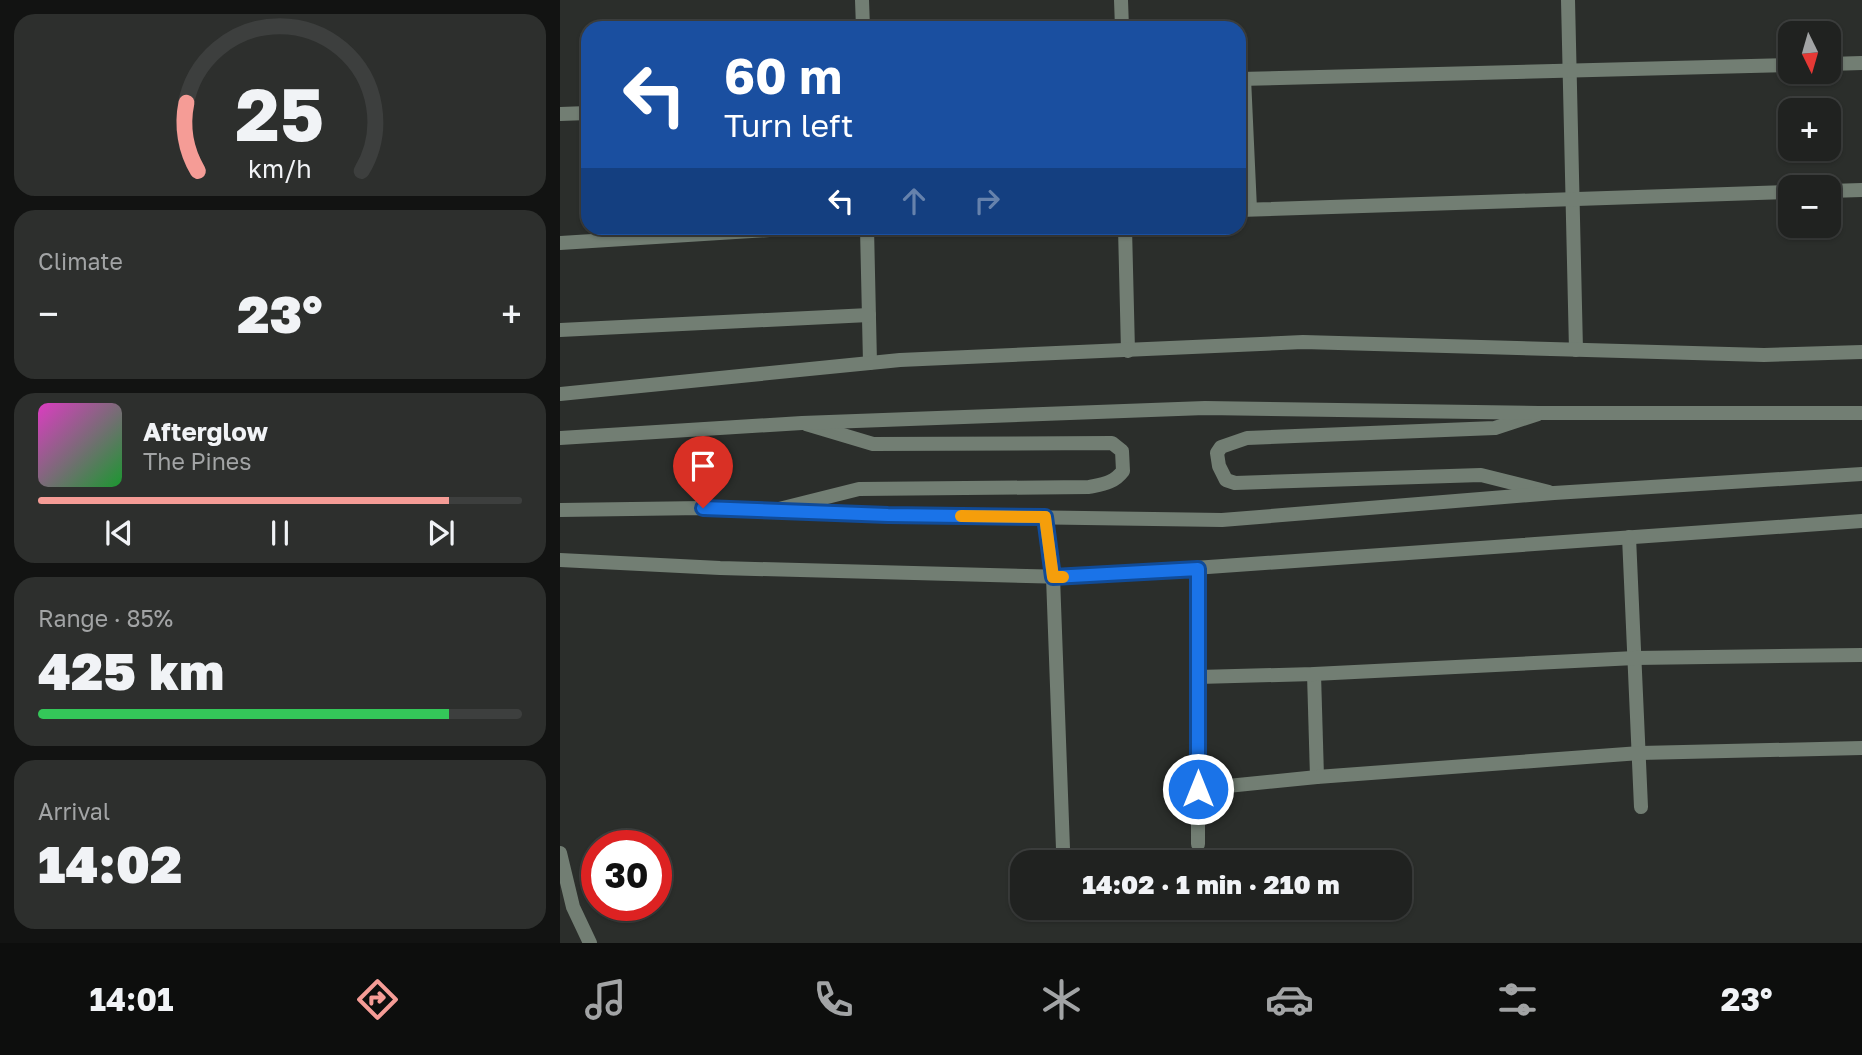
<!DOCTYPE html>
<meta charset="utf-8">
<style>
:root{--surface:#202220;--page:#2d2f2d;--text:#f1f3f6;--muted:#a2a4a5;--line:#3d3f3e;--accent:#f59c96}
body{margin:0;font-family:"Golos Text",sans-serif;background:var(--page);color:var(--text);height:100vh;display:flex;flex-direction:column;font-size:26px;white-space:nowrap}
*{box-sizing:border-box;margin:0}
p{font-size:23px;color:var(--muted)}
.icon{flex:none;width:38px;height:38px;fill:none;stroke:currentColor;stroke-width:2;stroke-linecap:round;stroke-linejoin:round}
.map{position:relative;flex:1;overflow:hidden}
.sheet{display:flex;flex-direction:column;gap:14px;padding:14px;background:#121312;width:560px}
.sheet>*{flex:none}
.banner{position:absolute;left:21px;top:21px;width:665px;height:214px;border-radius:21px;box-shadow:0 2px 5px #0004,0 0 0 2px var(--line);background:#1a4fa0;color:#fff;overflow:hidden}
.needle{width:46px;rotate:175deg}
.tools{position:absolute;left:1218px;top:21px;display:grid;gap:14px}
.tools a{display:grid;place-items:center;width:63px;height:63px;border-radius:14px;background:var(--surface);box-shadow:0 2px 5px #0004,0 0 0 2px var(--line);font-size:35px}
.speed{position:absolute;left:21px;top:830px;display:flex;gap:14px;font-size:35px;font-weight:700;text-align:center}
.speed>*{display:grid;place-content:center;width:91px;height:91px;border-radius:50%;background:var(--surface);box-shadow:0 2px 5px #0004,0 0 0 2px var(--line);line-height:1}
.speed .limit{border:10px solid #d22;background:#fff;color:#111}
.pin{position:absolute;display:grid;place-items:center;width:60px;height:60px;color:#fff;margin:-72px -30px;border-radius:50% 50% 50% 0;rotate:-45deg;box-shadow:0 0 7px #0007}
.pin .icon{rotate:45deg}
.me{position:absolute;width:77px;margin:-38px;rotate:0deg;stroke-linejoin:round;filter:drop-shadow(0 0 5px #0008)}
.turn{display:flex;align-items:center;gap:24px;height:147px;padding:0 28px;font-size:32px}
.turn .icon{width:91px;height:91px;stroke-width:2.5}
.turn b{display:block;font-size:49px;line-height:60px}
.lanes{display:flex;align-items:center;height:66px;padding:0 28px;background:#0003;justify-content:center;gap:35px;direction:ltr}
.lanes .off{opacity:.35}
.big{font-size:52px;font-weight:800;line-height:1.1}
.sheet .widget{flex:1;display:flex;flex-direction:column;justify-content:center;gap:10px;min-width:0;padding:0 24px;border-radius:21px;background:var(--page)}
.sheet .dial{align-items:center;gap:0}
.dial svg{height:182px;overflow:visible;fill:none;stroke:var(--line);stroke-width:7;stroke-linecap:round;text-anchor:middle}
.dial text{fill:var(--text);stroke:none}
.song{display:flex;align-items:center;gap:21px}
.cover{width:84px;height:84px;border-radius:10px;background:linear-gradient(135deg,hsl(310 70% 55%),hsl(130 70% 35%))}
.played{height:7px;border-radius:4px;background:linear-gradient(90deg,var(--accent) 85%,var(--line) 85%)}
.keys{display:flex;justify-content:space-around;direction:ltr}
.heat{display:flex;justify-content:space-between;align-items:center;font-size:38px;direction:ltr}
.charge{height:10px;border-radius:5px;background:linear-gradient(90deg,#34c759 85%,var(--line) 0)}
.trip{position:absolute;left:450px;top:850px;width:402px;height:70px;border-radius:21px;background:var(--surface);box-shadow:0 2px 5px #0004,0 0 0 2px var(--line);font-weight:800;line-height:70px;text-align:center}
.menu{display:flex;height:112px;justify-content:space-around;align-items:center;background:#0d0e0d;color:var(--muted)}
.menu .icon{width:49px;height:49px}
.menu .current{color:var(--accent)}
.menu b{font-size:32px;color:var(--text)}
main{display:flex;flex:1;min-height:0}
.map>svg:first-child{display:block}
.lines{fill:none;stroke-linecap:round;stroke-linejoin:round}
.minor{stroke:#727e73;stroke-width:14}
.tertiary{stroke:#727e73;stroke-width:14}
.route-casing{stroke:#114b97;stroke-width:18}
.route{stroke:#1a73e8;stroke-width:12}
.slow{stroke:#f59e0b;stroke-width:12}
</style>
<main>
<section class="sheet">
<div class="widget dial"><svg viewBox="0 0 100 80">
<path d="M14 69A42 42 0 1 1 86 69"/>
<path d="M14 69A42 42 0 0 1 9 39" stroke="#f59c96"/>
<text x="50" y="56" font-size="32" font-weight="700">25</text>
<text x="50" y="72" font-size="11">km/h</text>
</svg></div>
<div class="widget"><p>Climate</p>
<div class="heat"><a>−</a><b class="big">23°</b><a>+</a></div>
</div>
<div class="widget">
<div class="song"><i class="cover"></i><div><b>Afterglow</b><p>The Pines</p></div></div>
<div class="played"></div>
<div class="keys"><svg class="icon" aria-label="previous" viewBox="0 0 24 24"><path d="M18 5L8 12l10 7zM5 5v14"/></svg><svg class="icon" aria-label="pause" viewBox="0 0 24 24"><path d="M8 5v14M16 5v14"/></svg><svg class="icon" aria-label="next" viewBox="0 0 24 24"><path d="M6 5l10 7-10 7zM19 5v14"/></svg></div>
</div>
<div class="widget"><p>Range · 85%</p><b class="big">425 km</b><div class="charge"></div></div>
<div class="widget"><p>Arrival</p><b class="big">14:02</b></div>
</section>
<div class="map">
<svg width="1302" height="943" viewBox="0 0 1302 943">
<rect width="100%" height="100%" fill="#2b2e2b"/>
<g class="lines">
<!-- minor -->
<g class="minor">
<path d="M302 0 303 28"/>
<path d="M561 0 562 28"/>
<path d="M1008 0 1016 350"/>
<path d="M1269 64 1302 63"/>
<path d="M684 78 690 209"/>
<path d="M679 79 1230 65"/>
<path d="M0 114 28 113"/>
<path d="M1269 191 1302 190"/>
<path d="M679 210 1230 192"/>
<path d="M307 228 310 363"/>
<path d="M565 228 568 351"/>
<path d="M0 243 240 228"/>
<path d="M0 330 309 315"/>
<path d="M0 394 340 360 743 342 1204 355 1302 352"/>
<path d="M978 414 935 428 687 438 661 447 657 453 659 466 666 480 675 483 921 475 989 492"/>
<path d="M219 509 299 489 529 487C543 484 554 483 563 471L562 451 552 443 313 444 246 424"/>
<path d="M485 517 493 577 503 849"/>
<path d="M1069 537 1081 807"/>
<path d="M0 560 160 568 507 577 1302 521"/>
<path d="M638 569V844"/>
<path d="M754 674 757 777"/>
<path d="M638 677 754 674 1075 658 1302 655"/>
<path d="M638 789 757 777 1080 753 1302 748"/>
<path d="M0 853 13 907 30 943"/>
</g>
<!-- tertiary -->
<g class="tertiary">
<path d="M0 438 242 423 645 408 979 413H1302"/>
<path d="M0 510 143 508 328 515 662 520 994 493 1302 474"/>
</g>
</g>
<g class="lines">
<!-- route casing -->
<g class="route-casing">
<path id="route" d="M143 508 328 515 485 517 493 577 638 569V789"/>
</g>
<!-- route -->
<use href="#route" class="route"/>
<!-- slow -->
<path class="slow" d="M401 516 485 517 493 577H503"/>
</g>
</svg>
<div class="tools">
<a><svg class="needle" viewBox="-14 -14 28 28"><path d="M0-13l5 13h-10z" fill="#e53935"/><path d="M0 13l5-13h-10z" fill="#a2a4a5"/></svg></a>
<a>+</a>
<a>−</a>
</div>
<div class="speed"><div class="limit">30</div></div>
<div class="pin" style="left:143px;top:508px;background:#d93025"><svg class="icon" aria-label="arrive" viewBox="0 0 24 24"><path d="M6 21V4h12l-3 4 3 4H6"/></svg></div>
<svg class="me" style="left:638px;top:789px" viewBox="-20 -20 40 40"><circle r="17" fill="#1a73e8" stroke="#fff" stroke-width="3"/><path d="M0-11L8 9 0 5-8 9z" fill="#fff"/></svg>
<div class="trip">14:02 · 1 min · 210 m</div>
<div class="banner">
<div class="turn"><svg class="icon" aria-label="left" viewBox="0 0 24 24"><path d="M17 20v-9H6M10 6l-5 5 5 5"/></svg><div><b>60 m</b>Turn left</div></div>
<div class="lanes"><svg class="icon" aria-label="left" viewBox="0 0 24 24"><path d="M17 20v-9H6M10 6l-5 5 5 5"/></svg><svg class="icon off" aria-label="ahead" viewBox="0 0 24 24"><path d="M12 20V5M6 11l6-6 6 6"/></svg><svg class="icon off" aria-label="right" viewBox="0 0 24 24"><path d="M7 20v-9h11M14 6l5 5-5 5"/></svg></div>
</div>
</div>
</main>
<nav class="menu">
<b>14:01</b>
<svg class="icon current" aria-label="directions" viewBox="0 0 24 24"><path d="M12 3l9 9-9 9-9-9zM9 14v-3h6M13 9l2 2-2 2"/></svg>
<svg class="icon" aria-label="music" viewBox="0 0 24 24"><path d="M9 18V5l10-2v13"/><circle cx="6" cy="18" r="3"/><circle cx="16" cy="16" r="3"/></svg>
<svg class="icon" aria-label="phone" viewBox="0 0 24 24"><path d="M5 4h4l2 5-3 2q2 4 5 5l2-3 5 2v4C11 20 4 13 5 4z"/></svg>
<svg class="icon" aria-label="climate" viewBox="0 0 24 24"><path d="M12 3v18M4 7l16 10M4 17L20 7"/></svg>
<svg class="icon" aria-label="car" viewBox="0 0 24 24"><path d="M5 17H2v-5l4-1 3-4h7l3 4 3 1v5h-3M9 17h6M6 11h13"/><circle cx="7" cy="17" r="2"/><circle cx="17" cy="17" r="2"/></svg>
<svg class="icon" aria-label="filters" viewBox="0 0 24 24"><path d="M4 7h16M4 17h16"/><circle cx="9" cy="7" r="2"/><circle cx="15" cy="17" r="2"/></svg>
<b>23°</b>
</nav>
